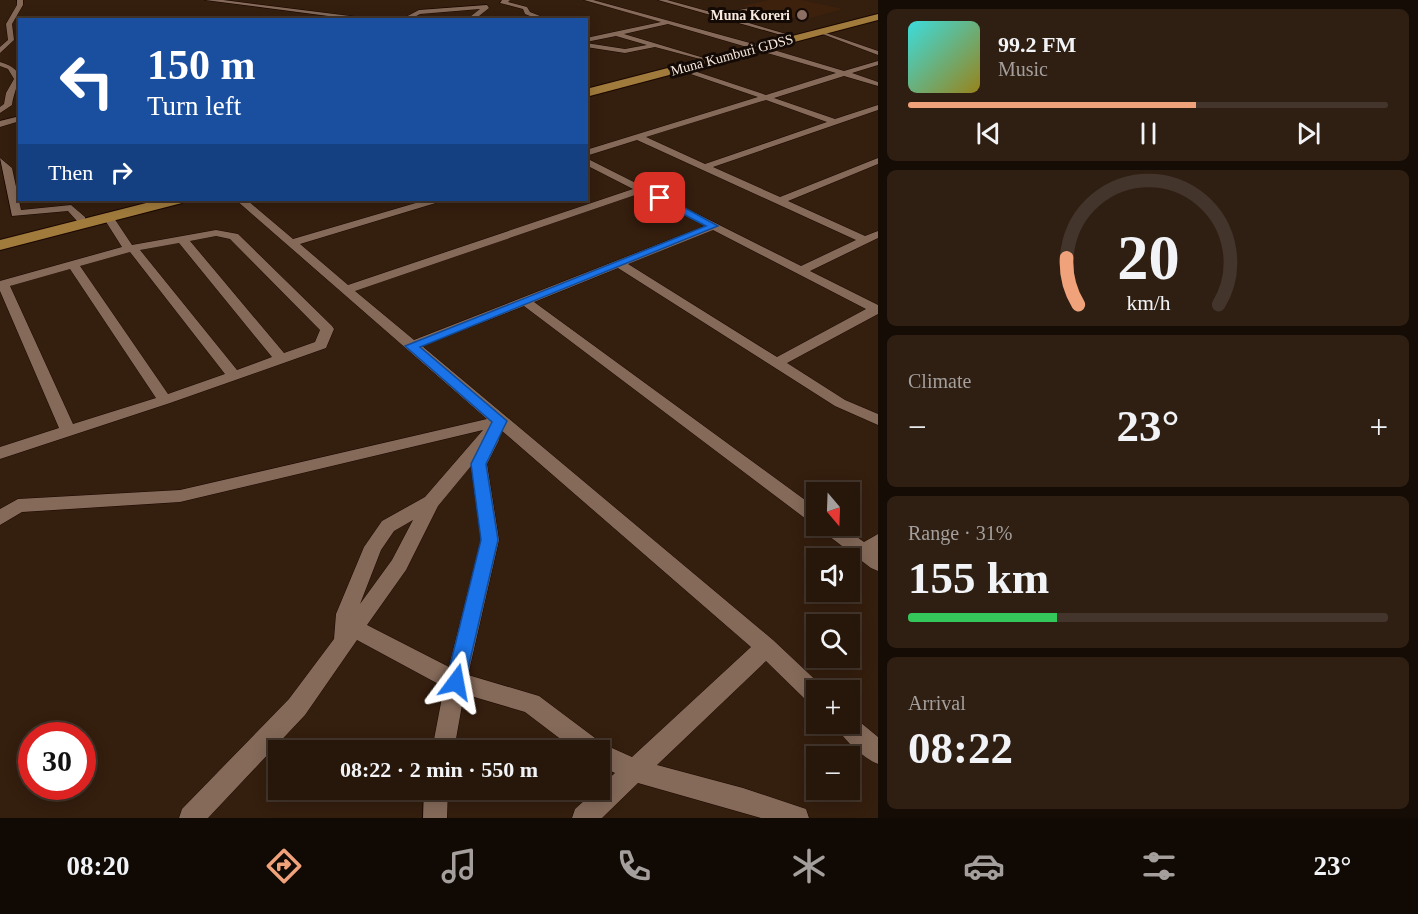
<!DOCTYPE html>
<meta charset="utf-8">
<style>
:root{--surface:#27160a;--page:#2f1f13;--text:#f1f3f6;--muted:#a49f9c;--line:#43352b;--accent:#f0a27a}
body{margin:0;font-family:Georgia,serif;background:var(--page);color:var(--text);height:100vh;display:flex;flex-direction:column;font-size:22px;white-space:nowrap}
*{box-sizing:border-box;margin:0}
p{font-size:20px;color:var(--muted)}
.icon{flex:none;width:33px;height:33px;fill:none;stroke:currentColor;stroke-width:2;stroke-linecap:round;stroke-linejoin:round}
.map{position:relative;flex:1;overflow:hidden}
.drawer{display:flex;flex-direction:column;gap:9px;padding:9px;background:#150c06;width:540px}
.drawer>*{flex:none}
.top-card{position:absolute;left:18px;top:18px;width:570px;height:183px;border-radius:0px;box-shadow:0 3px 15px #0003,0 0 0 2px var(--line);background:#1a4fa0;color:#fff;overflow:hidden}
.needle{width:39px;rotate:161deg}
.controls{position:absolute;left:806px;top:482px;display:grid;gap:12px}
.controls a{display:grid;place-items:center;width:54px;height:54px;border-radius:0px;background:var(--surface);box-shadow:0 3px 15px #0003,0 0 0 2px var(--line);font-size:30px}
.speed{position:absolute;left:18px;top:722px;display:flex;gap:12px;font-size:30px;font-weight:700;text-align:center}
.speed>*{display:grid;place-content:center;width:78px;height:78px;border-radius:50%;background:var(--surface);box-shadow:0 3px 15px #0003,0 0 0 2px var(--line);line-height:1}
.speed .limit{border:9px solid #d22;background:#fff;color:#111}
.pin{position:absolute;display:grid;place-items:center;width:51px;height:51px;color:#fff;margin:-26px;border-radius:12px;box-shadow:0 3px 9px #0006}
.me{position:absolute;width:66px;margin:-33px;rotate:13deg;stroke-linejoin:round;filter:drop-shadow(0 0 4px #0008)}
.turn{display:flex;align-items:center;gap:21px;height:126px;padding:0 30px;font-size:27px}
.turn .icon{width:78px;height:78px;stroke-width:2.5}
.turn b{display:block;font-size:42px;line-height:51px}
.then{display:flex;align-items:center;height:57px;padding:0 30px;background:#0003;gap:12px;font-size:22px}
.big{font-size:45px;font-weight:700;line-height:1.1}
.drawer .tile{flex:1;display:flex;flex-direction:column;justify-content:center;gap:9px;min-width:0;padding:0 21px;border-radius:9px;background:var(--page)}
.drawer .dial{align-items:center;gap:0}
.dial svg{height:156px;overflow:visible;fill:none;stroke:var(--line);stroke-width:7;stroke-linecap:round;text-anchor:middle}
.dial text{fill:var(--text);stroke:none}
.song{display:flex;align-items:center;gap:18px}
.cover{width:72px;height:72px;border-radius:9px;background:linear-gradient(135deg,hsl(180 70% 55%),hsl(50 70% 35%))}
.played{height:6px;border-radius:3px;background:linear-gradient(90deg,var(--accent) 60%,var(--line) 60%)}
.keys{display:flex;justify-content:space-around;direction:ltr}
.heat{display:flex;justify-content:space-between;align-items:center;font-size:33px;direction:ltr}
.charge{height:9px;border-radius:4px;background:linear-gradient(90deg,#34c759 31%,var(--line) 0)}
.trip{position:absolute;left:268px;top:740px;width:342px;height:60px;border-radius:0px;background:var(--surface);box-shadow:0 3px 15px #0003,0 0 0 2px var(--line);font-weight:700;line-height:60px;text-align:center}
.menu{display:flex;height:96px;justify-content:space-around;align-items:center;background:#100904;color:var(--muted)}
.menu .icon{width:42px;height:42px}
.menu .current{color:var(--accent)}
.menu b{font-size:27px;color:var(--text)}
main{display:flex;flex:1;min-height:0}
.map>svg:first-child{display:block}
.built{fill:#3d210d}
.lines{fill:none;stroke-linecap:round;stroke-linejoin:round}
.minor-casing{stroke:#1a0700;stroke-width:1}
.trunk-casing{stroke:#1a0700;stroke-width:2}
.minor{fill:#856a59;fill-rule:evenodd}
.trunk{fill:#a07b3c;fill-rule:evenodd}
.route{fill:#1a73e8;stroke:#114b97;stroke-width:1.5}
.education-dot{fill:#8d6e63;stroke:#140a05;stroke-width:2}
.labels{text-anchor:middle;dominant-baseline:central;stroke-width:6;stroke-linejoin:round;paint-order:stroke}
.far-poi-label{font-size:14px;font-weight:bold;fill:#faebe1;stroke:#140a05;text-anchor:end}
.far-street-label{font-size:14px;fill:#faebe1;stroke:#140a05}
</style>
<main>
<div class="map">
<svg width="878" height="818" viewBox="0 0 878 818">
<rect width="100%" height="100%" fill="#341e0e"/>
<!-- built -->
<path class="built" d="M769 0H802L843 9 803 20 742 6Z"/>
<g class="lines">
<!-- minor casing -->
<g class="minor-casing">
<g id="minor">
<path d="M17 0H23V5L12 24 14 40 0 53V47L8 40 6 24 17 5Z"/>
<path d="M205 0H223L382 20H359Z"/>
<path d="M502 0H510L508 2 527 7 530 12 550 20H540L525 14 523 9 500 3Z"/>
<path d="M584 0H593L750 43 844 71 878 61V65L852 73 878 82V86L844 76 774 98 835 119 878 105V110L713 167 780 197 878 158V164L788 201 865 236 878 231V238L810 271 878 305V314L787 363 845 400 878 414V425L835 406 618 268 534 302 816 508V524L810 522 524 306 422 346 773 640 824 688 825 690H816V705L808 702 766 661 657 765 743 788 806 809 809 818H761L638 783 602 818H572L575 809 615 773 600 766V750H575L525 712 464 694 454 750H432L444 687 357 640 305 715 208 818H179L182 809 289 699 334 639 336 614 364 547 382 521 425 497 483 430 180 502 22 512 0 525V509L18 499 180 490 487 419 236 200H247L293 239 426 200H440L439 202 300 244 348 285 633 189 586 165V158L801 266 856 240 637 140 586 156V150L758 97 679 70V66L766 95 836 73 668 24 624 34 704 58V60L655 47 625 53 586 47V43L625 49 647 45 616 36 586 42V38L661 22ZM766 100 827 122 705 164 646 137ZM641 193 705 226 414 340 355 291ZM713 230 866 309 777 357 628 264ZM501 430 751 647 632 757 603 744 539 696 468 675 499 540 487 464 499 440 496 436ZM471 466 481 540 449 667 367 625 406 570 438 506ZM413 520 392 560 360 604 381 550 394 531Z"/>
<path d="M658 0H667L718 14 755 7V9L725 16 793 36 788 37Z"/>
<path d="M487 5 489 8 474 20H466L480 9 420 14 409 20H400L419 10Z"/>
<path d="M820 31 878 51V55L820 33Z"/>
<path d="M0 62C30 71 15 83 12 105L0 113V107L4 104 6 93 14 79 8 69 0 66Z"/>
<path d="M20 116V121L0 127V121Z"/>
<path d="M0 158 12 168 21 210 71 205 85 217V221H77L68 211 12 216Z"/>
<path d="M108 214 112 215 132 245 216 230 238 234 332 326 334 329 326 348 170 403 0 459V447L59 428 0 291V281L122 247 103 217ZM216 236 230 239 320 330 315 342 284 353 190 241ZM179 243 272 357 237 370 140 250ZM130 252 225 374 168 394 80 266ZM70 269 156 398 73 424 10 286Z"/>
<path d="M818 525H840L864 542 878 534V571L871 568 821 530Z"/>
<path d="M849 713 878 737V764C863 758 841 738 835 723H849Z"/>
<path d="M424 789H448L447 818H423Z"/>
</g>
</g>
<!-- trunk casing -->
<g class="trunk-casing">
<g id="trunk">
<path d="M878 14V20L586 97V89Z"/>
<path d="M158 200H184L182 203 0 250V240Z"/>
</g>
</g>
<!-- minor -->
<use href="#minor" class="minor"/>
<!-- trunk -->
<use href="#trunk" class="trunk"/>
</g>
<!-- route -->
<path class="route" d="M656 196H663L718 226 420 347 507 421 486 464 498 540 465 682 463 688 456 691 449 688 446 682 481 540 471 464 492 422 405 346 706 226 656 200Z"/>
<!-- markers -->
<circle class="education-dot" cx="802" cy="15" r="6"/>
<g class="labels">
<!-- far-poi labels -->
<g class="far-poi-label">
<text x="790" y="15">Muna Koreri</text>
</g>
<!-- far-street labels -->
<g class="far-street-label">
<text transform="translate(732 55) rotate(-15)">Muna Kumburi GDSS</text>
</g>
</g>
</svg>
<div class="controls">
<a><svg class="needle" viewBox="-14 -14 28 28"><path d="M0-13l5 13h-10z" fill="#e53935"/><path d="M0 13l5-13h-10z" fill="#a49f9c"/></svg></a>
<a><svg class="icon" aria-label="sound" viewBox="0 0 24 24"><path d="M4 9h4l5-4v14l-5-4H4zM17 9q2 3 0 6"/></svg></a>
<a><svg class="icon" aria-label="search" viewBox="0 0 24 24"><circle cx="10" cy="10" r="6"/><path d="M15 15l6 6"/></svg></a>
<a>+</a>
<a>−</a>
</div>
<div class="speed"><div class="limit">30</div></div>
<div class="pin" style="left:660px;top:198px;background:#d93025"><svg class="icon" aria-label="arrive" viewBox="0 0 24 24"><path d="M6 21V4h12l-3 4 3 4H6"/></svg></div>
<svg class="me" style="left:456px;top:682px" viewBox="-20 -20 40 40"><path d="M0-17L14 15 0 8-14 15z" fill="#1a73e8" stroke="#fff" stroke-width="4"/></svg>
<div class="trip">08:22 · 2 min · 550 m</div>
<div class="top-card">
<div class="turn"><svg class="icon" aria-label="left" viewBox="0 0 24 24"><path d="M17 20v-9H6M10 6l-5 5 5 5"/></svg><div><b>150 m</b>Turn left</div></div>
<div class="then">Then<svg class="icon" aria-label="right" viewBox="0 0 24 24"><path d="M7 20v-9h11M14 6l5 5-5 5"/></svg></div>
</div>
</div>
<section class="drawer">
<div class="tile">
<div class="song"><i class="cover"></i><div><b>99.2 FM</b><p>Music</p></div></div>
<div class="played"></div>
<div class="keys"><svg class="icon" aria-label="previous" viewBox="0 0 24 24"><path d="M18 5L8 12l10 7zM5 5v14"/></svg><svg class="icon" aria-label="pause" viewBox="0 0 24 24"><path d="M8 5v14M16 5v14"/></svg><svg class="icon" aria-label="next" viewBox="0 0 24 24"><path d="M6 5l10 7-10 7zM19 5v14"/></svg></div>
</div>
<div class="tile dial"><svg viewBox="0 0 100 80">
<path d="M14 69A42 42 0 1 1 86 69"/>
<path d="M14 69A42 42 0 0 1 8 45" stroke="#f0a27a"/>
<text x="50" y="56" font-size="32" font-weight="700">20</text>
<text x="50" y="72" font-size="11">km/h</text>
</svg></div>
<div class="tile"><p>Climate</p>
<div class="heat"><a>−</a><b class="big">23°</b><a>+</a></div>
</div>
<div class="tile"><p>Range · 31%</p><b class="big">155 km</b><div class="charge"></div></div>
<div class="tile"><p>Arrival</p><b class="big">08:22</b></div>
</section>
</main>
<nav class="menu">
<b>08:20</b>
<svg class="icon current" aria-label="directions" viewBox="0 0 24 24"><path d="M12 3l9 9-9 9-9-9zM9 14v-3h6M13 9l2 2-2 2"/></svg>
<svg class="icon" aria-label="music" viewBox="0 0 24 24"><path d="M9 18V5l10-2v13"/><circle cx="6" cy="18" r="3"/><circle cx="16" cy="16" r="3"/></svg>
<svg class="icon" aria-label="phone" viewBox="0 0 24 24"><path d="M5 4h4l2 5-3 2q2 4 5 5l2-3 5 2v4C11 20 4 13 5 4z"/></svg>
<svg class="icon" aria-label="climate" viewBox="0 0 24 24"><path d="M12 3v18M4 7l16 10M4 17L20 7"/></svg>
<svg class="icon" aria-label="car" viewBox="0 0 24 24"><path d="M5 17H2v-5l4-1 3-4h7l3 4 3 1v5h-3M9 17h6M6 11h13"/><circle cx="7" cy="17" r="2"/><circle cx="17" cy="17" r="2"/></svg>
<svg class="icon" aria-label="filters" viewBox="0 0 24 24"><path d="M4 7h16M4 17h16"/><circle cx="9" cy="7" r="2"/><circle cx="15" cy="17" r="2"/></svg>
<b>23°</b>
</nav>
